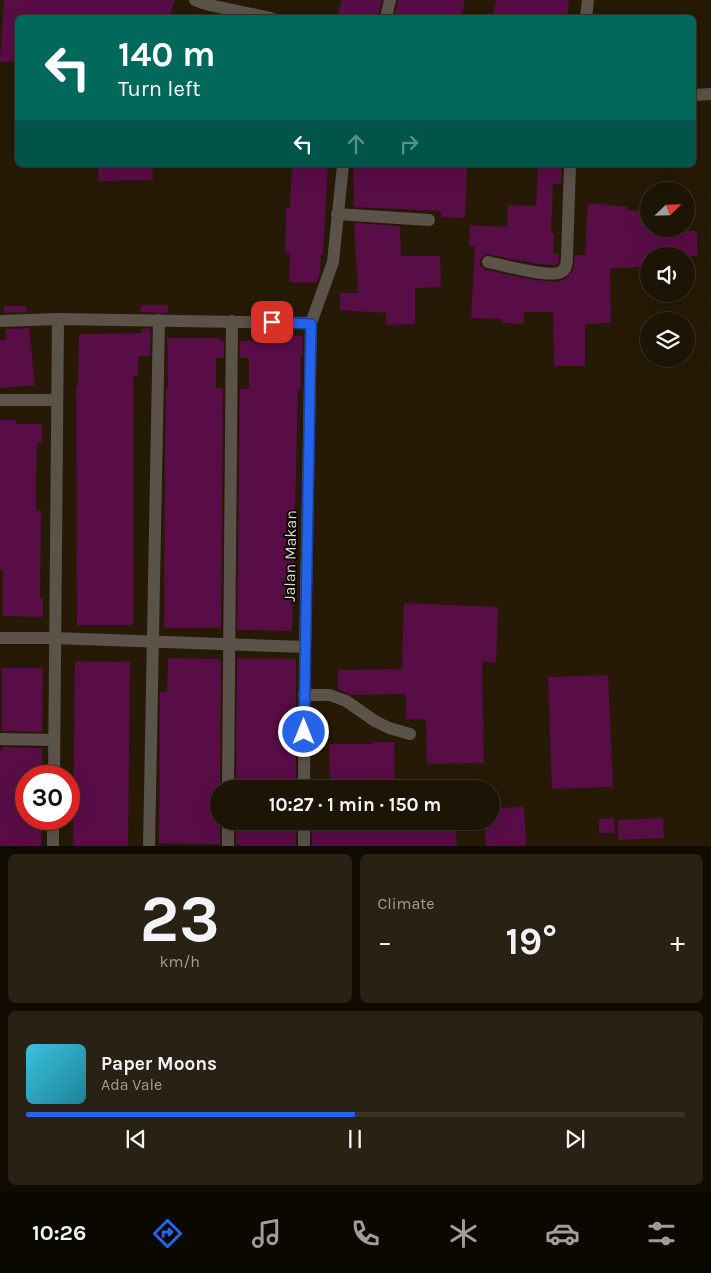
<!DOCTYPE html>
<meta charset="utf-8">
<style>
:root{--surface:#1c1404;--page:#292113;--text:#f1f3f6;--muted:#a09e9a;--line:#3a3326;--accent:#2563eb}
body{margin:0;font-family:Karla,sans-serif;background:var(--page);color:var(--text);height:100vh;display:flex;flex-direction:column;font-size:19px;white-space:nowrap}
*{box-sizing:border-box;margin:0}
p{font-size:16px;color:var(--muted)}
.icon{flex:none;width:28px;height:28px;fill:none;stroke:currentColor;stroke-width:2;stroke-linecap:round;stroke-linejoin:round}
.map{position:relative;height:846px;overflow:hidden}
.details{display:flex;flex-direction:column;gap:8px;padding:8px;background:#0f0b02;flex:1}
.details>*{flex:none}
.hud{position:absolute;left:15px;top:15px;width:681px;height:152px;border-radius:8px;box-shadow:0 5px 20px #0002,0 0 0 1px var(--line);background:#00695c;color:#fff;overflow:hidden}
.needle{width:32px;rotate:67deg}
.controls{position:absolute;left:640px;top:182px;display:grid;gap:10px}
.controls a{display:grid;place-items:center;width:55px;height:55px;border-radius:50%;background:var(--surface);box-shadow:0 5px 20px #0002,0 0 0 1px var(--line);font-size:25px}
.speed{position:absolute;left:15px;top:765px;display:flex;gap:10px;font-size:25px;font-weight:700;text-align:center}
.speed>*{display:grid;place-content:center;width:65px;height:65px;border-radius:50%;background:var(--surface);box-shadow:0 5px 20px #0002,0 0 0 1px var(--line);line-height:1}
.speed .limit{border:8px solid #d22;background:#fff;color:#111}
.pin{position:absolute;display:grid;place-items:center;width:42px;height:42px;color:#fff;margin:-21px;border-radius:10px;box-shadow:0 2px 8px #0006}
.me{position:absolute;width:55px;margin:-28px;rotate:0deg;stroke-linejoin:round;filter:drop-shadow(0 0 4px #0008)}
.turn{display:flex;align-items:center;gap:18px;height:105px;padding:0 20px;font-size:22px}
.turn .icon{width:65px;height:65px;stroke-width:2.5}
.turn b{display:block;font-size:35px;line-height:42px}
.lanes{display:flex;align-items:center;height:48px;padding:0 20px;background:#0003;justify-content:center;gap:25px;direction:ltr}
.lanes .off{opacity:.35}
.big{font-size:38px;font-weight:700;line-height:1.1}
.details .card{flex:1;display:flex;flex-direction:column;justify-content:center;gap:8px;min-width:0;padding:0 18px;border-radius:8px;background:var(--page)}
.details .dial{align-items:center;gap:0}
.dial b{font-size:65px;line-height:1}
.song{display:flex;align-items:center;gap:15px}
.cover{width:60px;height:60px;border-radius:8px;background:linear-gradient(135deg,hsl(190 70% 55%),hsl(190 70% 35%))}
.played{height:5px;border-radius:2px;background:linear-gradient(90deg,var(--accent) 50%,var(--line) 50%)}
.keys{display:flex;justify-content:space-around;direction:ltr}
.heat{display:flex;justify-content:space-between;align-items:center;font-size:28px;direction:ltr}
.details .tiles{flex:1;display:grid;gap:8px;grid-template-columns:1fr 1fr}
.card:last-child{grid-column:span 2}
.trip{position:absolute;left:210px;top:780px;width:290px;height:50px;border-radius:25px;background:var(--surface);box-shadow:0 5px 20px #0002,0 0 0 1px var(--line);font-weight:700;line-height:50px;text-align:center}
.menu{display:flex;height:80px;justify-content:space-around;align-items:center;background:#0b0802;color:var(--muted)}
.menu .icon{width:35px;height:35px}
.menu .active{color:var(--accent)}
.menu b{font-size:22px;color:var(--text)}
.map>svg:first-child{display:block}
.building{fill:#590d46}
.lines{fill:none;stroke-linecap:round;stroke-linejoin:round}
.street{stroke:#5b524a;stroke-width:12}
.route-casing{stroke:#184099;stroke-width:12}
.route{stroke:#2563eb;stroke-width:9}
.labels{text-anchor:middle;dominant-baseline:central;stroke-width:4;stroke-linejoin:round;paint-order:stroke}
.street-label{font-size:16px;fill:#dfd7cb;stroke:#0b0602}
</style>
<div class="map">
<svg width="711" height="846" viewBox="0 0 711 846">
<rect width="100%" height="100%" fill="#261a06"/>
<!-- building -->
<g class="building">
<path d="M4 0H175L169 18H18L16 61 0 62Z"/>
<path d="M342 0H382L378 18H356L338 13Z"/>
<path d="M398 0H465L461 18H394Z"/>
<path d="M496 0H569L567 18H493Z"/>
<path d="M98 165H152L153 180 98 181Z"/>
<path d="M292 165H328L323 254H321L320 273 317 283 289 282 290 253 285 252 286 226V208H290Z"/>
<path d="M353 165H467L465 218 441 217V211L354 207Z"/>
<path d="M538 165H562L561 184H553L551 233 554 234 553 254H559L558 264 554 265 538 264 486 254 482 257 480 261V265L486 270 536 280 556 282 565 279 573 270 575 255H585L588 203 628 207 627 210 649 212V229H674L673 231H697V256H649V267L610 268 611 323 585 324V366H554L553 312H524V324L502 323V319L471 318 475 246H469L470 225 507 227 508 205 536 206Z"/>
<path d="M354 223 400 226 401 256H440L441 287 415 288V324L386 325V313L340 310V293H358Z"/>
<path d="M141 305H168V313L141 312Z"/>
<path d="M4 306H26L27 312 4 313Z"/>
<path d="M29 328 35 385 0 388V340H6L5 329Z"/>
<path d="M142 328 151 329 150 356H138V376L133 377V625H77L76 386H78L79 334 142 333Z"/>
<path d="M167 329 168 338H220V341H224V358H216V388H223L221 628H164L165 445 166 388H168Z"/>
<path d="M277 336H303L302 357H300L301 389H298L292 631 237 630 240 389H249V358H240V341L277 340Z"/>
<path d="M0 420H16V424H42V443H37L36 474V511H41L40 598H43V617L3 616V569H0Z"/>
<path d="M404 603 498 607 496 663 482 662 484 763 427 764 426 719H406V694L351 695 338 689V670L402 669Z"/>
<path d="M168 658 221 659 220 788H215V821H220V844L159 843 160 692H167Z"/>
<path d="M237 659H296V788H236Z"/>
<path d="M75 661 130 662 128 846H73Z"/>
<path d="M2 668H43L42 732 2 731Z"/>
<path d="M608 675 613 787 552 789 548 677Z"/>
<path d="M373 742H394L395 789H330L329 744H373Z"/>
<path d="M2 747 42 748V776H26V819H42L41 846H0V751H2Z"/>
<path d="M524 807 526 846H486L485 821H491V808Z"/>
<path d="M614 818 615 833H599V819Z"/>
<path d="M663 818 664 838 618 840V820Z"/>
<path d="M236 821H296V846H240V844H236Z"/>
<path d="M357 821H455L457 846H312V825Z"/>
</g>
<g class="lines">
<!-- street -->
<g class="street">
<path d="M195 0 209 5 271 18"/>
<path d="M386 18 390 0"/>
<path d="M586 18 588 0"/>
<path d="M694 95 711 94"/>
<path d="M337 214 429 220"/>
<path d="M488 262C501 265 551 278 561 272 567 269 567 262 567 255L570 165"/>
<path d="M0 321 58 319 311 323"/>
<path d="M0 400H57"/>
<path d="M0 638H54L305 647"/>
<path d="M304 695H330L346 701 375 721 389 728 410 734"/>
<path d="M0 739 54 740"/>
<path d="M54 776 58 319"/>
<path d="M228 789 232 321"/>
<path d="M304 789 305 647 311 323 333 262 343 165"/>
<path d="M53 846V819"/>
<path d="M149 846 159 320"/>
<path d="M228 846V821"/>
<path d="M304 846V821"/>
</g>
</g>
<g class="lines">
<!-- route casing -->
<g class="route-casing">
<path id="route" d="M272 322 311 324 304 732"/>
</g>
<!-- route -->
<use href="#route" class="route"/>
</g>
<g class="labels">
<!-- street labels -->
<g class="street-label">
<text transform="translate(290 556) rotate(-89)">Jalan Makan</text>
</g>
</g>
</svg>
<div class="controls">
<a><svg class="needle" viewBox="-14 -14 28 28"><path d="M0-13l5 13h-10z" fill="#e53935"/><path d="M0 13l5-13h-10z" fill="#a09e9a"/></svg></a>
<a><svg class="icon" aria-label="sound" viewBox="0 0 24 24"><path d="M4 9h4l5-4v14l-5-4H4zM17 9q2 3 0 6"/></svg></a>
<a><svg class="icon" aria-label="layers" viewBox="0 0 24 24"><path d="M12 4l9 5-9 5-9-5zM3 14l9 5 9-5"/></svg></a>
</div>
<div class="speed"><div class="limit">30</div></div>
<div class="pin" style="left:272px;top:322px;background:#d93025"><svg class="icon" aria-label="arrive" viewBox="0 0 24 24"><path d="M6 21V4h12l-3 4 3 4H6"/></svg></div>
<svg class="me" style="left:304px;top:732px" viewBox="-20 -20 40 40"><circle r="17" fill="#2563eb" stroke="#fff" stroke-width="3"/><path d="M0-11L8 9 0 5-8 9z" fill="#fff"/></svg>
<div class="trip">10:27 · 1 min · 150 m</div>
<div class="hud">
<div class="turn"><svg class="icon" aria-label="left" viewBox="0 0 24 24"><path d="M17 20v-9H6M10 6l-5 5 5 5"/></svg><div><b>140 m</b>Turn left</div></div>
<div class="lanes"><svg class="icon" aria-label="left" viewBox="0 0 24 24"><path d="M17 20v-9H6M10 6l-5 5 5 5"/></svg><svg class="icon off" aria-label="ahead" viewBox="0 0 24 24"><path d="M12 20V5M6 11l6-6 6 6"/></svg><svg class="icon off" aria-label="right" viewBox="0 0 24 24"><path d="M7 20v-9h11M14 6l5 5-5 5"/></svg></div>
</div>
</div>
<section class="details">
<div class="tiles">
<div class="card dial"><b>23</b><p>km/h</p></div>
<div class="card"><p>Climate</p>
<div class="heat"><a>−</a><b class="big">19°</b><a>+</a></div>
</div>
<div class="card">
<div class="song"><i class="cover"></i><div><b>Paper Moons</b><p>Ada Vale</p></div></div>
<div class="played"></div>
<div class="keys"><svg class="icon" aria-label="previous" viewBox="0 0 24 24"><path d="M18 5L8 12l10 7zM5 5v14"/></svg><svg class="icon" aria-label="pause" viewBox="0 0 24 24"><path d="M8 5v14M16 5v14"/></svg><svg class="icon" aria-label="next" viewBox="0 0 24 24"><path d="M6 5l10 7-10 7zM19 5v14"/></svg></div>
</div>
</div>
</section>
<nav class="menu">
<b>10:26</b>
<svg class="icon active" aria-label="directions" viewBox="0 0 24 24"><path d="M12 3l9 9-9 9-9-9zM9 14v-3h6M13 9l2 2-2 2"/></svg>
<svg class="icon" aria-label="music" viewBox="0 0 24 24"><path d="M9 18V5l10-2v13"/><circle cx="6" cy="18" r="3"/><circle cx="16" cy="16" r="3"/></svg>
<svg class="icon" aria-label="phone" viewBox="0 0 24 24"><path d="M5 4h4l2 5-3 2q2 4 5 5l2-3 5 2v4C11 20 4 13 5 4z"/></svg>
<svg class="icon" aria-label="climate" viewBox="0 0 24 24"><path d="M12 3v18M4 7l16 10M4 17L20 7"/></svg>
<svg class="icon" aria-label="car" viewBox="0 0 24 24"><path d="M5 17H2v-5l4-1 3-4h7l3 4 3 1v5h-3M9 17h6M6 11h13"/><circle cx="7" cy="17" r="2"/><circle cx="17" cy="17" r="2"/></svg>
<svg class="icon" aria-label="filters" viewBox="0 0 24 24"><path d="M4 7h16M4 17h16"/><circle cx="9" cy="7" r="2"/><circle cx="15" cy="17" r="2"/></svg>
</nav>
